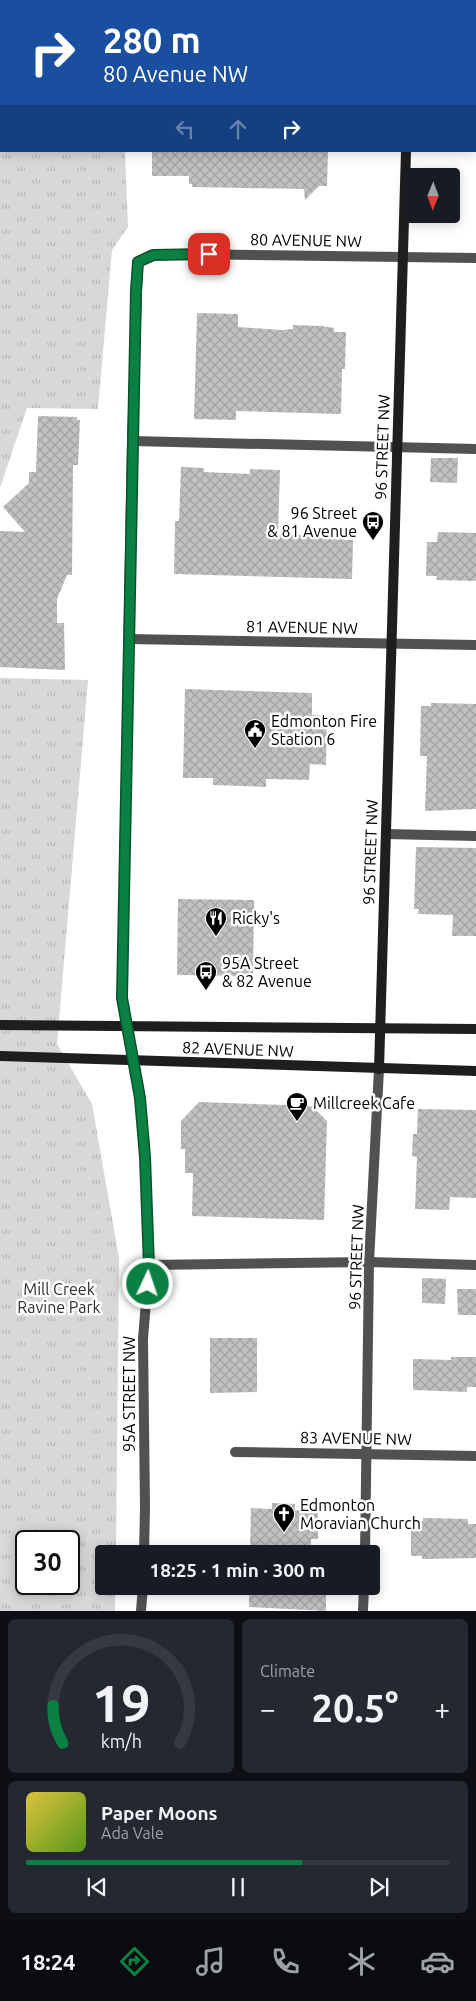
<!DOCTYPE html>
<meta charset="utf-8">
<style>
:root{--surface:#171b24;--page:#242831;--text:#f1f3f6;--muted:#9ea1a6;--line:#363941;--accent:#0b8043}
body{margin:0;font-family:Ubuntu,sans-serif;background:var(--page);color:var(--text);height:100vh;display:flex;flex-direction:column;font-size:19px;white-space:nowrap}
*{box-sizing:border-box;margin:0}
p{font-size:16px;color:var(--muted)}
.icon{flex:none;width:28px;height:28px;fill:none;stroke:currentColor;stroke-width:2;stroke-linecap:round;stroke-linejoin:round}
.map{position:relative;height:1611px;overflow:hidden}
.panel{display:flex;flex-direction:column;gap:8px;padding:8px;background:#0d0f14;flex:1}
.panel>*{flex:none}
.banner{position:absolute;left:0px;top:0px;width:476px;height:152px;box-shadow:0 2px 12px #0003;background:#1a4fa0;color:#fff;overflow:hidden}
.needle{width:32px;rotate:181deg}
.controls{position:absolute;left:405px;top:168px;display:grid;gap:10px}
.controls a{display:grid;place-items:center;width:55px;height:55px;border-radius:5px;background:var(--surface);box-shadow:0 2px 12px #0003;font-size:25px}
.speed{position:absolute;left:15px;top:1530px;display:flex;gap:10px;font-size:25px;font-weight:700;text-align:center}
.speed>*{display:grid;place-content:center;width:65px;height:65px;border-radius:50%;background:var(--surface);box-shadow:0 2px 12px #0003;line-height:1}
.speed .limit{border:2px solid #111;border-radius:8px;background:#fff;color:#111}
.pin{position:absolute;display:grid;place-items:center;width:42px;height:42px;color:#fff;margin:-21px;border-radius:10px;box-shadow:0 2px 8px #0006}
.me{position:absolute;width:55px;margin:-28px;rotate:3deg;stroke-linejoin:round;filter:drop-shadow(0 0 4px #0008)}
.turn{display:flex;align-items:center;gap:18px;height:105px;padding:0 20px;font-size:22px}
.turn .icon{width:65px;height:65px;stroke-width:2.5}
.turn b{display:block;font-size:35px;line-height:42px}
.lanes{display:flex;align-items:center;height:48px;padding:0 20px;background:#0003;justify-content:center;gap:25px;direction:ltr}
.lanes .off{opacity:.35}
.big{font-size:38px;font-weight:700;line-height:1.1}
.panel .widget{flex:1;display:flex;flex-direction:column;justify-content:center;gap:8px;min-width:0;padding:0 18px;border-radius:8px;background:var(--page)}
.panel .dial{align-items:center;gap:0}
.dial svg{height:130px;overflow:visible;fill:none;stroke:var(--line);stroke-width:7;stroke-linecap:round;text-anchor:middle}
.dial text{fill:var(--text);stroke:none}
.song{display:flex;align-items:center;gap:15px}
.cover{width:60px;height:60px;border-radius:8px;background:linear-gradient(135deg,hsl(50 70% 55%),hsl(90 70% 35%))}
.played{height:5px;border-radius:2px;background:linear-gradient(90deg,var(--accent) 65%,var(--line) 65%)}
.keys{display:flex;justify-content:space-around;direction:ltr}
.heat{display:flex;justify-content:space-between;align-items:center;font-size:28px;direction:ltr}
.panel .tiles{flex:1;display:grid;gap:8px;grid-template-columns:1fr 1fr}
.widget:last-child{grid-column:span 2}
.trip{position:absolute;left:95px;top:1545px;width:285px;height:50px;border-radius:5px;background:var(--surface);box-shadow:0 2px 12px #0003;font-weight:700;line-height:50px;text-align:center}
.dock{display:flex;height:80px;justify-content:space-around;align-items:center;background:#090b0e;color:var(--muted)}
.dock .icon{width:35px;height:35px}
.dock .on{color:var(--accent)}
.dock b{font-size:22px;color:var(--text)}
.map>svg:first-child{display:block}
.park{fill:url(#park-tufts);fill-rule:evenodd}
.building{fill:url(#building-cross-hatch)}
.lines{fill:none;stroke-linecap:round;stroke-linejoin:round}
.lane{stroke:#515151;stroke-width:10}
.street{stroke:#515151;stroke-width:10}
.secondary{stroke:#1e1e1e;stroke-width:10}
.route-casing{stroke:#07532c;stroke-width:12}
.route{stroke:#0b8043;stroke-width:9}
.labels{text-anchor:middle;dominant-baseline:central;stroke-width:5;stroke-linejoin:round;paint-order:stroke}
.street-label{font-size:16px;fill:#000;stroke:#fff}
.poi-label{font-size:16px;fill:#000;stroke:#fff;text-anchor:start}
.park-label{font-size:16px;fill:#2f2f2f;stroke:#fff}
</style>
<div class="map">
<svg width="476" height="1611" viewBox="0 0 476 1611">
<defs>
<pattern id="park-tufts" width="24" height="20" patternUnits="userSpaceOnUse" patternTransform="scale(1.25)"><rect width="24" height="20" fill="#d8d8d8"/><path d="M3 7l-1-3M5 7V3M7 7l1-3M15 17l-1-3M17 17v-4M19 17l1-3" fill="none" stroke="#b8b8b8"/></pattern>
<pattern id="building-cross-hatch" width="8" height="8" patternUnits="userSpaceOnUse" patternTransform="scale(1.25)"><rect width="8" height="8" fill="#c0c0c0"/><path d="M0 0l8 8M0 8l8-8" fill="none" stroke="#a3a3a3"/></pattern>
</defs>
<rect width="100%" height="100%" fill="#fff"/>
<!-- park -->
<g class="park">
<path d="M0 0H120L1 1V151H125L128 227 112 250 98 409 27 408 0 488Z"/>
<path d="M0 678 88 680 57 1044 92 1104 119 1258 116 1554H104V1586H115V1611H0ZM26 1541H69V1584H26Z"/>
</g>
<!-- building -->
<g class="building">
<path d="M152 151H328L327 186H319L305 200 304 189 192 187V184H189V176H152Z"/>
<path d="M197 313 238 314V327L281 330 293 329V325L322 326 334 328V332H346L345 369H342L341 414 236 411V420L194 419Z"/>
<path d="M38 416 77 417V420H80L78 465H73L72 575H67L57 599V623H64L65 670 0 667V531L25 532 3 507 29 483V472H36Z"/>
<path d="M431 458H458L457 483 430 482Z"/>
<path d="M181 467 204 468V472L250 474V469L280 470 278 535H315V538L353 540 352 579 174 574 175 521H179Z"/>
<path d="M438 532 476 533V581L436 580 437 576H426L427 542H437Z"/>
<path d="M185 689 312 693V715L327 716 326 765 310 764 309 780 266 779V787L213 785V778H183Z"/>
<path d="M431 703 476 704V809L425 811 427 756H420L421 706H431Z"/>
<path d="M416 847 476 848V936H452L453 915 418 914 419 909H414Z"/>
<path d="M178 899 254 900 253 976 177 975Z"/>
<path d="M199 1102 312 1106 327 1121 324 1220 192 1216 193 1173H185V1149H181V1121Z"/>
<path d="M418 1109 476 1110V1198L450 1197 449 1210 415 1209 417 1157 412 1156 413 1134H417Z"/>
<path d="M422 1278 446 1279 445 1304 422 1303Z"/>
<path d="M457 1289H476V1315H458Z"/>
<path d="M210 1338H257V1392L210 1393Z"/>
<path d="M451 1357H476V1387H467V1392L413 1390V1359L451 1360Z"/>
<path d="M272 1503 295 1504V1510H318V1539H311V1554H250L251 1508 272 1509Z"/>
<path d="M423 1518 468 1519V1524H476V1558L422 1559V1556H411V1521H423Z"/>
<path d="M249 1586H326V1611L249 1607Z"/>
</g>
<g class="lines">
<!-- lane -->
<g class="lane">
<path d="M475 60H476"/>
<path d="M132 441 476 449"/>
<path d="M386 834 476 836"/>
<path d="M149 1265 369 1262 476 1265"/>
<path d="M144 1554 145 1507"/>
<path d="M141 1611 143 1586"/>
</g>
<!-- street -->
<g class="street">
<path d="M128 639 476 645"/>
<path d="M235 1452 476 1456"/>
<path d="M145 1507 143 1339 149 1265 145 1157 140 1098 122 998 132 441 138 262 153 255 172 254 476 258"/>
<path d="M365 1554 369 1262 379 1069"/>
<path d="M363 1611 364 1586"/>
</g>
<!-- secondary -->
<g class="secondary">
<path d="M412 1V0"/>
<path d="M0 1025 476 1029"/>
<path d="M0 1056 476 1071"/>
<path d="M379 1069 406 151"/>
</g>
</g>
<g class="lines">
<!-- route casing -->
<g class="route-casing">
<path id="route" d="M148 1284 149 1266 145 1157 140 1098 122 998 136 291 138 262 153 255 209 254"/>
</g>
<!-- route -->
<use href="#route" class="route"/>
</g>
<!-- icons -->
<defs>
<g id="bus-pin" transform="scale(1.125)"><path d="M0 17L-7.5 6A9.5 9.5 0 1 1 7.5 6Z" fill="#000" stroke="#fff"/><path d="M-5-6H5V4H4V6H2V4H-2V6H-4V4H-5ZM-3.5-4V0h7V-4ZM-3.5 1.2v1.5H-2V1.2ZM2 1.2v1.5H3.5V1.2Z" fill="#fff"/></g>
<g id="civic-pin" transform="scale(1.125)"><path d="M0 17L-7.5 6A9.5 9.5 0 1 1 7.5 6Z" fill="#000" stroke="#fff"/><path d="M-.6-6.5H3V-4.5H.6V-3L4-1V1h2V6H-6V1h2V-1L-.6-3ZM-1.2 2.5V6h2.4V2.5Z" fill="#fff"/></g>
<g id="restaurant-pin" transform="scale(1.125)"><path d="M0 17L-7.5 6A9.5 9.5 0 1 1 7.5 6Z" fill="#000" stroke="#fff"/><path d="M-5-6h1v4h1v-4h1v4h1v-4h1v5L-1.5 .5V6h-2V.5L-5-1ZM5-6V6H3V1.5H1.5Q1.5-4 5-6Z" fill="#fff"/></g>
<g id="cafe-pin" transform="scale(1.125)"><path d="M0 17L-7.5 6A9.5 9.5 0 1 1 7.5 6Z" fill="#000" stroke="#fff"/><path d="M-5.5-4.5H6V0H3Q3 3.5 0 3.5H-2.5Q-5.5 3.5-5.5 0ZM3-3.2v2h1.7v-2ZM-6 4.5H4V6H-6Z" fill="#fff"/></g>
<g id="church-pin" transform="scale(1.125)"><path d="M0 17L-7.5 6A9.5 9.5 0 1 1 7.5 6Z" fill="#000" stroke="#fff"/><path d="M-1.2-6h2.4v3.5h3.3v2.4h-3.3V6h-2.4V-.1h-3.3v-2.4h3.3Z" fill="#fff"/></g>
</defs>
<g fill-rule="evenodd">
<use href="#bus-pin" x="373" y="522"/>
<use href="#civic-pin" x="255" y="730"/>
<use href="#restaurant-pin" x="216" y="918"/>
<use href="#bus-pin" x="206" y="972"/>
<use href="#cafe-pin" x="297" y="1103"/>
<use href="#church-pin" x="284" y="1514"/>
</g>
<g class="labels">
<!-- street labels -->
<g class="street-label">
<text transform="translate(306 240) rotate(1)">80 AVENUE NW</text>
<text transform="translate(382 447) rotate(-88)">96 STREET NW</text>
<text transform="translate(302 627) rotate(1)">81 AVENUE NW</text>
<text transform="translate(370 852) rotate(-88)">96 STREET NW</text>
<text transform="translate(238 1049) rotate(2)">82 AVENUE NW</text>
<text transform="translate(356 1257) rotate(-88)">96 STREET NW</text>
<text transform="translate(129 1394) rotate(-90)">95A STREET NW</text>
<text transform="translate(356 1438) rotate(1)">83 AVENUE NW</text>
</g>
<!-- poi labels -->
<g class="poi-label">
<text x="357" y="513" text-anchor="end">96 Street<tspan x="357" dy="18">&amp; 81 Avenue</tspan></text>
<text x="271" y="721">Edmonton Fire<tspan x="271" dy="18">Station 6</tspan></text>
<text x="232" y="918">Ricky's</text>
<text x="222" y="963">95A Street<tspan x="222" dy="18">&amp; 82 Avenue</tspan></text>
<text x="313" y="1103">Millcreek Cafe</text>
<text x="300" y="1505">Edmonton<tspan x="300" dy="18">Moravian Church</tspan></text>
</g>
<!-- park labels -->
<g class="park-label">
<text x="59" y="1289">Mill Creek<tspan x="59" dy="18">Ravine Park</tspan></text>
</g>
</g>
</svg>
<div class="controls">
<a><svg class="needle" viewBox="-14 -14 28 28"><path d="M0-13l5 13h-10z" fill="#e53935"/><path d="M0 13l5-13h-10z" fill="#9ea1a6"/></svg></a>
</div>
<div class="speed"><div class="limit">30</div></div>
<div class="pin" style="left:209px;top:254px;background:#d93025"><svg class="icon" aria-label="arrive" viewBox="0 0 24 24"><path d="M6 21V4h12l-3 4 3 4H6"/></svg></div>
<svg class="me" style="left:148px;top:1284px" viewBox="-20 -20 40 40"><circle r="17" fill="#0b8043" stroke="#fff" stroke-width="3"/><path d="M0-11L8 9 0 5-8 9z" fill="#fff"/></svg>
<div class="trip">18:25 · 1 min · 300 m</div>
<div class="banner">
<div class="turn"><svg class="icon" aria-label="right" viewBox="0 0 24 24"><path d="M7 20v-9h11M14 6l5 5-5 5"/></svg><div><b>280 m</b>80 Avenue NW</div></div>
<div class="lanes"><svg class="icon off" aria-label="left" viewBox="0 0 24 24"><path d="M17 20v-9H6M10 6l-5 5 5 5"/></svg><svg class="icon off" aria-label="ahead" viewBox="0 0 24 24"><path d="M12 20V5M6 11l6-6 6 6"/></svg><svg class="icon" aria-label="right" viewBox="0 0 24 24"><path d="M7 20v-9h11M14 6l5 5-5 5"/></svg></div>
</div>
</div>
<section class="panel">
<div class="tiles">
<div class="widget dial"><svg viewBox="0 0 100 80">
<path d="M14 69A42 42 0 1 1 86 69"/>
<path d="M14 69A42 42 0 0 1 8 46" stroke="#0b8043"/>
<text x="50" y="56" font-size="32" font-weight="700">19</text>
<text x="50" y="72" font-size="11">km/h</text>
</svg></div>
<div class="widget"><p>Climate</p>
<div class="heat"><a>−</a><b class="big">20.5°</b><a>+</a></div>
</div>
<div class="widget">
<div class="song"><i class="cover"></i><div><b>Paper Moons</b><p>Ada Vale</p></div></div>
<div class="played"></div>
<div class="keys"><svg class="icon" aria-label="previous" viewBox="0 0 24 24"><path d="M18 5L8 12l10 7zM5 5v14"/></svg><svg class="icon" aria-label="pause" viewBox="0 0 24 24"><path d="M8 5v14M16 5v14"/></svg><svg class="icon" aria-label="next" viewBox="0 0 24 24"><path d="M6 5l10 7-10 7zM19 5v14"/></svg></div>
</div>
</div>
</section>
<nav class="dock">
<b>18:24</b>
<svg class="icon on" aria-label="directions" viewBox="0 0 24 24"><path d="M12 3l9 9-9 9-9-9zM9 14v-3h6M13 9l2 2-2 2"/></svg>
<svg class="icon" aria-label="music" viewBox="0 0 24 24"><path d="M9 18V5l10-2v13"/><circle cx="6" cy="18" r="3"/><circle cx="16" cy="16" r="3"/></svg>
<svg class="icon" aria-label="phone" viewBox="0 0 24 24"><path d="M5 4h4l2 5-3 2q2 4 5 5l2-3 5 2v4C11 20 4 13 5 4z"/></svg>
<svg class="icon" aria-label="climate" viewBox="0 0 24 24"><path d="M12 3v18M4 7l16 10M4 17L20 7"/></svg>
<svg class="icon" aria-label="car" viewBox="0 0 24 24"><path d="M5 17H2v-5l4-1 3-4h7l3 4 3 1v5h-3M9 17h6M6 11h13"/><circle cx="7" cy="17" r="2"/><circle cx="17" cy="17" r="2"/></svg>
</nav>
